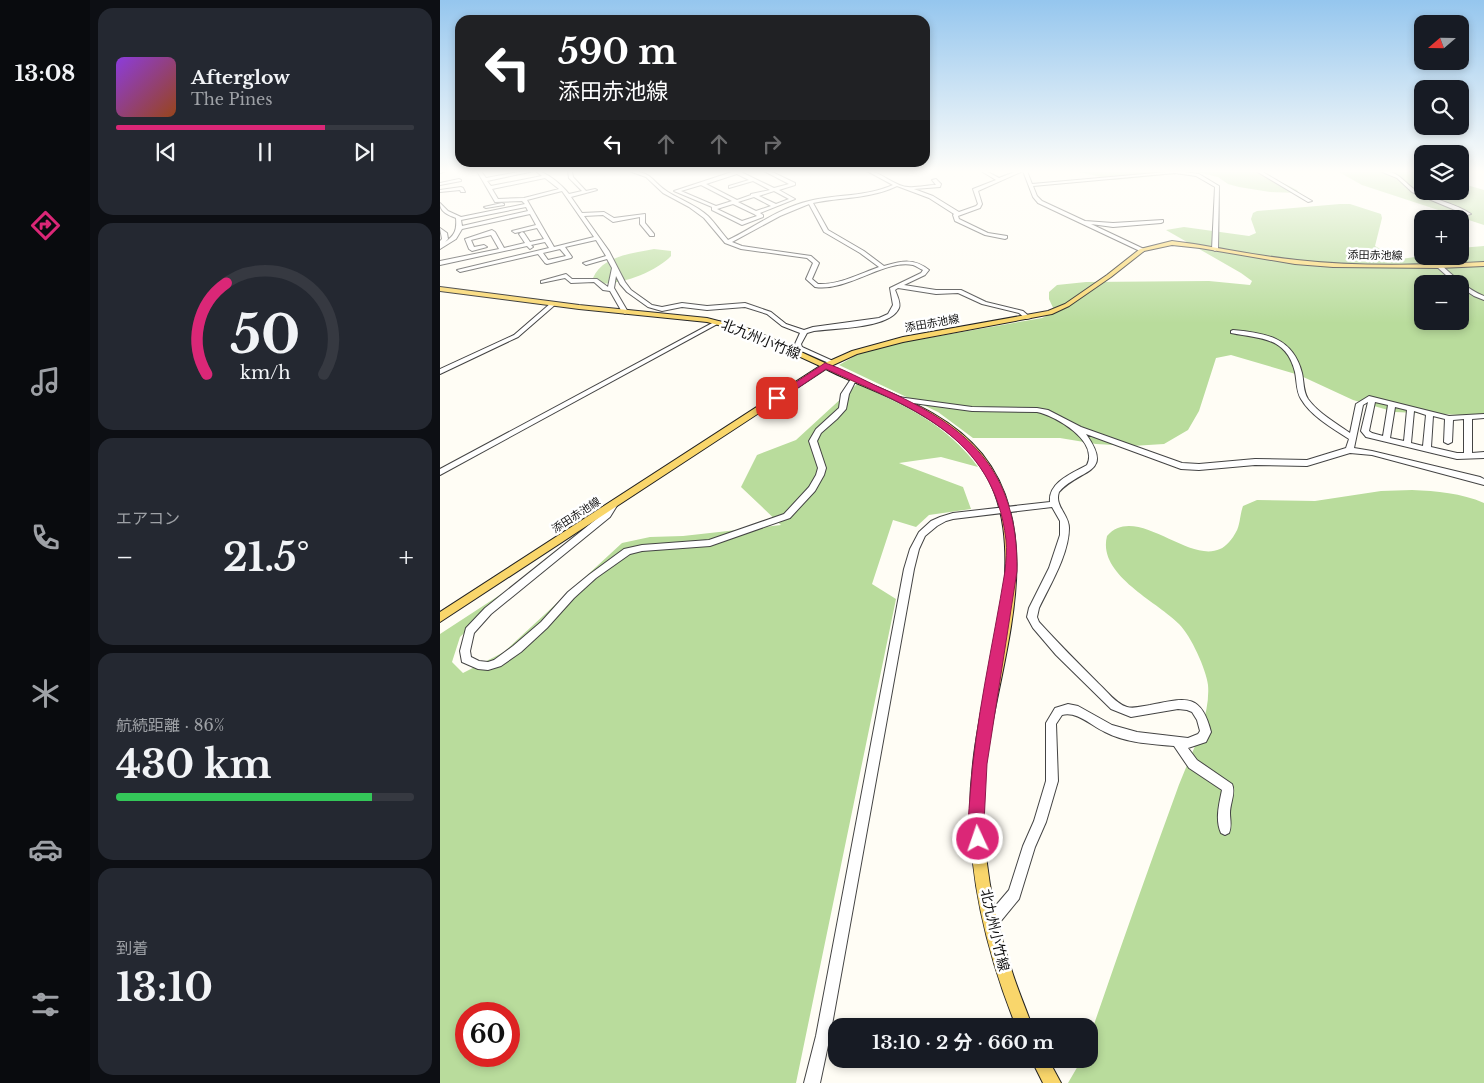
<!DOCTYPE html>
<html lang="ja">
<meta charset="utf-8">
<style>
:root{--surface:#171b24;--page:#242831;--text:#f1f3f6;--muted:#9ea1a6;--line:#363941;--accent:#db2777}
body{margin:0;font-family:"Libre Baskerville","Noto Sans JP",serif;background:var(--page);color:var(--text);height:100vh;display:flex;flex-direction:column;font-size:19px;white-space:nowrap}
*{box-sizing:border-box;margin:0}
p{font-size:16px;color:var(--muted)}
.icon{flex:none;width:28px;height:28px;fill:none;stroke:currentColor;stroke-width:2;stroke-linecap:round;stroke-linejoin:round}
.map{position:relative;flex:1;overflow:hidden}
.drawer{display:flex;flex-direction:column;gap:8px;padding:8px;background:#0d0f14;width:350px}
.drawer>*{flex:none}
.top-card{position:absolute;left:15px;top:15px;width:475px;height:152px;border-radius:15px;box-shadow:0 2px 8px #0003;background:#202124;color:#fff;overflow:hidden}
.needle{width:32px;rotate:250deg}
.controls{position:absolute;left:974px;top:15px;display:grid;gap:10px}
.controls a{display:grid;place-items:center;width:55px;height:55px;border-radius:10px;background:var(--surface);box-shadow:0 2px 8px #0003;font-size:25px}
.speed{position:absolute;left:15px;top:1002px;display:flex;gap:10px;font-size:25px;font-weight:700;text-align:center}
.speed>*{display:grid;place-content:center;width:65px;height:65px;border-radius:50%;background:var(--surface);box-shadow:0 2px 8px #0003;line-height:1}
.speed .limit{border:8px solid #d22;background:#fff;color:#111}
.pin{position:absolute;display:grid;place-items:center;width:42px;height:42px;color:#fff;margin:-21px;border-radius:10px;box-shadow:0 2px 8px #0006}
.me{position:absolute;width:55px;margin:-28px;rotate:357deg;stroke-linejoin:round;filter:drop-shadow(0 0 4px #0008)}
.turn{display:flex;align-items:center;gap:18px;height:105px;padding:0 20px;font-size:22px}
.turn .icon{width:65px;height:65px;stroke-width:2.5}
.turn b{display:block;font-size:35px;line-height:42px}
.lanes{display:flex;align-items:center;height:48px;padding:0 20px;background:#0003;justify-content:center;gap:25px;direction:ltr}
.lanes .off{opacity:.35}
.big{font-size:38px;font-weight:700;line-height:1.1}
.drawer .tile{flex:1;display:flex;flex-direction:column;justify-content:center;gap:8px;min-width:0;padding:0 18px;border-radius:15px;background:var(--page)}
.drawer .dial{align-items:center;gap:0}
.dial svg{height:130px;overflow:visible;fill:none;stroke:var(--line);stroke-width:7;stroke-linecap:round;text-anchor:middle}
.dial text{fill:var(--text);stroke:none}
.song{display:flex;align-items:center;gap:15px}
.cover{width:60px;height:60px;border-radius:8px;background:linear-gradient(135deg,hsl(270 70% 55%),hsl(20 70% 35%))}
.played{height:5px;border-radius:2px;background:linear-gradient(90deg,var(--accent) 70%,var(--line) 70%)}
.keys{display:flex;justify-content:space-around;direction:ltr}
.heat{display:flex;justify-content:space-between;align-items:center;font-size:28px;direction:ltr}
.charge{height:8px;border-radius:4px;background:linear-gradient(90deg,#34c759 86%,var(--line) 0)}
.trip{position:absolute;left:388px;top:1018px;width:270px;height:50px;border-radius:15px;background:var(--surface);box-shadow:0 2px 8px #0003;font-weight:700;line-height:50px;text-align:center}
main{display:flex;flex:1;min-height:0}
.tabs{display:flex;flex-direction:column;width:90px;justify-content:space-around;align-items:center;background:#090b0e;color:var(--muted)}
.tabs .icon{width:35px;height:35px}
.tabs .on{color:var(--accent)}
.tabs b{font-size:22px;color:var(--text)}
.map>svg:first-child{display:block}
.forest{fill:#b9dc9c;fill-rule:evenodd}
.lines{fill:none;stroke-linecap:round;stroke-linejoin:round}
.minor-casing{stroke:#444;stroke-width:2}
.major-casing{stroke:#222;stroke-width:2}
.minor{fill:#fff;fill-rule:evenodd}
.major{fill:#f9d66b;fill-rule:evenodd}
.route{fill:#db2777;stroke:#8e194d}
.labels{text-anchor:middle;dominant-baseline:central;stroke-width:5;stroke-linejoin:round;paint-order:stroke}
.far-street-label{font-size:11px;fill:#111;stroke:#fff}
.street-label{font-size:14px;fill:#111;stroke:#fff}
</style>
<main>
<nav class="tabs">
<b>13:08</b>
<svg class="icon on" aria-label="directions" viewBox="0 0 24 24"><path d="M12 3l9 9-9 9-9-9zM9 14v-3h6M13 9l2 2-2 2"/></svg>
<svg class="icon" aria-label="music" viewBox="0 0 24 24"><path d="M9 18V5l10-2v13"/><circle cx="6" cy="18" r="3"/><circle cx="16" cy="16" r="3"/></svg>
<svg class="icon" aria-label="phone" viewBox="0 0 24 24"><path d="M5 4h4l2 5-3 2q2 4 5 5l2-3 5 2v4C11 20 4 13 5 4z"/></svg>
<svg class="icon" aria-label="climate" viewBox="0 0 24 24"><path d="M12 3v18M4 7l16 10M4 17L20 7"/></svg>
<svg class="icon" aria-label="car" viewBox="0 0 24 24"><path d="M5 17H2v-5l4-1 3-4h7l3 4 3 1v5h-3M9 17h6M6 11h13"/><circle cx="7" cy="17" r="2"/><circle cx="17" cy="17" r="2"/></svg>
<svg class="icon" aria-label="filters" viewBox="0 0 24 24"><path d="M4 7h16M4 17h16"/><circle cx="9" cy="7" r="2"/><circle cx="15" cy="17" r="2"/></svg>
</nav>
<section class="drawer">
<div class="tile">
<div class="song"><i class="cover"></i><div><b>Afterglow</b><p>The Pines</p></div></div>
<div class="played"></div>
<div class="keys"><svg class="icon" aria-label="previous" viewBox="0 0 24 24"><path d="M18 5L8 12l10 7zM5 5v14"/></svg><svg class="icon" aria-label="pause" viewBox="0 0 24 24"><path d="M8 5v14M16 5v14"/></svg><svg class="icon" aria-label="next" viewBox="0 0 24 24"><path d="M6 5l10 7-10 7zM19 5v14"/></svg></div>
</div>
<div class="tile dial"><svg viewBox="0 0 100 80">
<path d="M14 69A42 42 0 1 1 86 69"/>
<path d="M14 69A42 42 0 0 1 26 13" stroke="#db2777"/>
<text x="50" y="56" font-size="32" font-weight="700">50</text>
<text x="50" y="72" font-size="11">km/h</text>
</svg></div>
<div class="tile"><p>エアコン</p>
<div class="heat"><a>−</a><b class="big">21.5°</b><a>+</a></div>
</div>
<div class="tile"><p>航続距離 · 86%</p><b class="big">430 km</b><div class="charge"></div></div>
<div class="tile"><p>到着</p><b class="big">13:10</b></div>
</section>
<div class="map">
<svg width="1044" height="1083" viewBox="0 0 1044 1083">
<rect width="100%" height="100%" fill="#fffdf5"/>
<!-- forest -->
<g class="forest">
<path d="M635 171H814L845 184 857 190 859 193 830 192 799 187 788 184 778 177 757 172 674 180Z"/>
<path d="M897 171H972L982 173V191H1020V183L1044 190V225L922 185Z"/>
<path d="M900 204H910L941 214 942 218 935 246 955 258 961 259 982 256H1020V248L1044 246V416L955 412 913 400 859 375 791 355 776 358 759 411 748 430 724 444 692 446 656 444 620 438H533L498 412 399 365 420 353 453 344 602 318 615 312 609 299V292L617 285 646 282 769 281 810 285 812 281 801 273 726 230 744 227 809 236 816 233 811 219 813 213 817 211ZM982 284H1020V321H982Z"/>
<path d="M214 249 231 251V256C216 272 177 287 155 283L153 278C162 256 193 253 214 249Z"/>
<path d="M417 384C463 404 508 425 538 467L501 457 459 463 523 487 531 509 489 515 476 527 453 520 432 584 456 599 356 1083H0V634L69 589 20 637 12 662 23 673 64 652 182 543 210 537 243 536 341 525 301 487 317 455 356 440ZM26 1014H69V1056H26Z"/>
<path d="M972 490C997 491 1021 493 1044 503V1083H628L642 1059H649V1039C677 957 706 875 736 793 747 761 771 720 768 685 766 669 751 636 739 624 717 601 657 575 667 536 696 503 748 564 780 549 786 547 793 538 796 532 800 526 800 514 803 506L817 500 875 501 941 491Z"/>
</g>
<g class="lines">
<!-- minor casing -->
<g class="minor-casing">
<g id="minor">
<path d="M0 171H6L0 173Z"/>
<path d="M37 171H41L46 178 84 171H94L47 181 51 186 102 176 96 171C106 171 123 186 129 194L142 191 129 178 128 171H132L133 177 146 191 155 189 157 190 131 197 142 213 164 212 174 218 205 214V223L214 234V236H210L200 224V217L173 222 163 215 144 216 169 251 185 282 191 290 212 305 222 307 242 303 267 306 305 303 331 312 346 324 364 330 373 327 439 318 448 314 453 305 450 288 481 273 483 270C480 269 476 266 473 265 444 259 408 292 375 287L366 279 373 263 367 258 301 249 285 243 264 218 249 207 223 193 206 177 189 171C212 171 212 182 228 192 241 200 256 205 268 216 275 223 281 232 288 240 315 227 339 208 369 201 397 194 426 197 453 185L427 171C441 171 453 186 468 187 476 188 488 185 496 185L492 180 496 179 501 184 500 187 474 189 493 196 519 212 536 206 538 204 533 189 556 180 541 171H546L559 178 577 171H587L592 184 738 171 759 174 779 186 778 249 775 251 772 249 775 187 756 176 735 173 593 186 597 196 602 201 645 221 673 223 723 220V222L721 223 673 227 651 224 704 249V251L702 252 598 203 593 197 583 171 538 191 542 204 540 208 518 216 519 219 548 233 567 236V238L565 239 545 235 515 221 513 215 514 214 489 198 457 186C430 199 401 197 373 203L388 230 424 251 444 266C462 261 474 258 489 270L485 275 464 285 496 290H521L546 302 583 311 591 318 586 319 579 313 542 304 518 293 496 294 458 288 455 290C457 295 461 303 459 308 450 329 394 328 374 331L367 333 361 344 362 347 393 361 394 362 391 364 357 349 355 344 360 333 342 326 327 314 305 307 267 310 242 307 222 311 208 307 187 292 180 284 176 276 174 288 188 312 185 314 182 312 170 291 163 290 154 282 131 283 125 278 101 283V281L126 274 132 279H157L168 287 172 268 167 259 146 265 143 263 166 256 156 240 125 247 132 257 131 258 107 264 105 263 98 254 20 272 17 270 109 248 105 242 91 245 93 247 90 249 87 246 0 265V261L59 249 51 235 31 240 34 247 44 245 47 247 32 251 29 249 25 239 52 230 55 232 64 248 85 243 79 234 82 232 84 233 90 242 104 239 97 228 75 233 72 231 96 225 90 214 22 229 16 239 0 249V241L2 239 0 228 7 233 8 239 5 242C15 235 17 230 16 218 8 215 0 212 0 203L8 211 21 217 85 204 82 201 55 202ZM105 178 119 189 84 198 58 199 52 189ZM122 191 154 237 114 247 87 200ZM369 204 384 232 420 253 439 267C419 274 399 285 378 284L372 279 379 263 371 256 302 246 292 242 340 216ZM86 207 88 211 22 226 21 220ZM120 249 126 256 108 260 103 253Z"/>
<path d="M295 171H303L301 172 334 188 349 184 324 171H330L355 183V185L339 190 355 199 320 213 323 215V217L302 225 272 210V207L234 191ZM297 174 309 180 289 186V188L313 181 330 190 311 194V195L297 200 266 184ZM261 185 292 201 276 206 241 191ZM334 191 349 199 336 204 319 196ZM314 197 331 206 316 211 298 202ZM293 204 314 214 317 216 302 221 277 209Z"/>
<path d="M816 171H821L872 201 868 202Z"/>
<path d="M940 171C961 171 962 182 977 191 994 200 1015 203 1031 214L1027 215 972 192 957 178Z"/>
<path d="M969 171H982V173Z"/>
<path d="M19 179 21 180V181L0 185V183Z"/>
<path d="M21 187 23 188 25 192H21L20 190 0 192V190Z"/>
<path d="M62 203 64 204V205L46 208 44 207Z"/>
<path d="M997 265H1001C1014 276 1028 290 1044 296V300L1034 296 1020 287V284H1016L997 267Z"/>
<path d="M111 303 116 304 78 337 0 374V369L74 335Z"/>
<path d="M276 321 281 322 0 475V469Z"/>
<path d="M793 330C825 333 853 337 862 373 864 382 863 391 868 399 878 413 896 423 910 433L916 404 929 396 1009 416 1044 414V418L1032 419V453L1044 452V458L1017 459 926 437 921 431 928 402 923 405 914 448 932 451 1040 477 1044 479V485L932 455 910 453 867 466 815 465 759 470 741 469 646 434C675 475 640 468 619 492 614 506 629 514 629 528 629 554 610 585 599 608L597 617 599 622C618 643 638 663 658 683 667 691 676 704 687 707 694 709 703 706 710 705 745 698 761 692 771 732L766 742 748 748 757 760 792 784C796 793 790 803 790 813 790 820 792 826 789 833L785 835 781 833C775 820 779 804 782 790L749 768 734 746C711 744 686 743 665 732 651 726 638 711 622 715L616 724 618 781 606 822 595 847 579 899 556 927 551 929 546 927 544 922 546 917 569 890 583 846 594 821 606 781V723L615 708 628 704 638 706 672 725 697 732 748 738 758 734 760 731 757 720 752 712 747 710 738 709 691 717 671 709 616 655 593 628 587 617 589 608 609 568 620 535V521L612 507 513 519 506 521 497 526 485 536 479 549 474 569 390 1036 380 1083H364L376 1036 464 569 470 549 479 532 491 521 500 517 513 513 610 502C608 482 633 473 647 465 659 441 616 416 597 412L532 411 458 401 454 399 458 397 532 407 597 408 608 410 641 427 742 463 759 464 815 459 867 460 906 448 909 439C892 428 871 416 861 399 856 391 857 381 855 372 846 336 820 339 791 333V331ZM935 402 948 405 943 436 932 433 929 431ZM955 407 967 410 964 441 950 438ZM974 411 986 415 983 446 971 443ZM993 416 1005 419 1004 442 1008 444 1012 442 1013 420 1024 419V453H1017L991 447Z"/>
<path d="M413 378 416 380 409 394 406 409 397 419 381 433 377 441 386 468 384 475 375 491 350 518 270 546 202 551 190 554 156 578 134 598 107 628 81 652 61 666 48 670 38 669 22 662 20 651 26 628 45 608 164 513 171 502H177L178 504 170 517 51 614 34 633 30 651 31 657 39 661 48 662 54 660 73 646 101 622 128 592 150 574 184 549 202 545 269 540 344 514 369 487 376 475 378 468 369 441 376 429 399 408 401 394 411 379Z"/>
</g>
</g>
<!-- major casing -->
<g class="major-casing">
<g id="major">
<path d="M732 241C774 246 815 256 857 260 919 267 982 265 1044 262V266L999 268 893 267 855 264 760 248 732 245 704 251 671 277 629 306 612 314 463 342 417 354 391 366C442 392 504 407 542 454 618 549 545 691 543 798 543 855 552 912 570 965 576 986 585 1006 592 1026H576C543 943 522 854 533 764 539 706 556 650 564 593 572 496 547 446 459 402 435 390 409 381 386 369L0 622V612L380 366 308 333 267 322 139 309 0 291V287L139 305 267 318 313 330 385 363 412 351 463 337 608 311 625 304 667 275 700 249Z"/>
<path d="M591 1059H608L621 1083H603Z"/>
</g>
</g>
<!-- minor -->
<use href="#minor" class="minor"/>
<!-- major -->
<use href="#major" class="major"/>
</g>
<!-- sky -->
<linearGradient id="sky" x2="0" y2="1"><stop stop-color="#95c6ee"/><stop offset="0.53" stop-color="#fffefa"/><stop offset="1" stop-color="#fffefa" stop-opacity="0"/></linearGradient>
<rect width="1044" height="323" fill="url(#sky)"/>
<!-- route -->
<path class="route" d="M385 363C404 369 423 380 441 388 528 426 578 469 577 571L547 764 544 823 546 839 543 845 538 847 532 845C526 830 529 812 530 796 535 721 553 645 565 571 566 561 567 550 566 540 554 435 470 407 386 369L340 400 337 401 332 398Z"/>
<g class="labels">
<!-- far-street labels -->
<g class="far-street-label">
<text transform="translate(935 255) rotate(1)">添田赤池線</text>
<text transform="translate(492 323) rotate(-10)">添田赤池線</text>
<text transform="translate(136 515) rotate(-33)">添田赤池線</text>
</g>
<!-- street labels -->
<g class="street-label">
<text transform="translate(321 339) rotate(22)">北九州小竹線</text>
<text transform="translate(555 930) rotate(77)">北九州小竹線</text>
</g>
</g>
</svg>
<div class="controls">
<a><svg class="needle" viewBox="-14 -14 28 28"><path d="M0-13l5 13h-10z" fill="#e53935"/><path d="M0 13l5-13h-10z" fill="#9ea1a6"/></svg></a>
<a><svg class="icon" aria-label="search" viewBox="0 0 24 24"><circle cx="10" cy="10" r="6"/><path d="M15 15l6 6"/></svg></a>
<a><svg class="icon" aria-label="layers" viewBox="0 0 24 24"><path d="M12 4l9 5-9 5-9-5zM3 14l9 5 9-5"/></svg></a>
<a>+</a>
<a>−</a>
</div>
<div class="speed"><div class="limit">60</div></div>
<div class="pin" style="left:337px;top:398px;background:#d93025"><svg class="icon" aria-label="arrive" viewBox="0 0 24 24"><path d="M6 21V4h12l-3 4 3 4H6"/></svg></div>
<svg class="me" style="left:538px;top:839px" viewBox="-20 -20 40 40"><circle r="17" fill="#db2777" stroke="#fff" stroke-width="3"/><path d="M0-11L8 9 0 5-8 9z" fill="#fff"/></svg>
<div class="trip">13:10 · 2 分 · 660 m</div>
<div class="top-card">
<div class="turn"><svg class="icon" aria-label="left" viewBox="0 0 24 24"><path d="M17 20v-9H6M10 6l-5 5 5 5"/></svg><div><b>590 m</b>添田赤池線</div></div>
<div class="lanes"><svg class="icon" aria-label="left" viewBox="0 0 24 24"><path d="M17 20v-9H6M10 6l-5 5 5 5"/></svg><svg class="icon off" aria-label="ahead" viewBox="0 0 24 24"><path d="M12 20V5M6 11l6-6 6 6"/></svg><svg class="icon off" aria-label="ahead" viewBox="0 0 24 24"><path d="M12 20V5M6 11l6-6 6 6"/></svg><svg class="icon off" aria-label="right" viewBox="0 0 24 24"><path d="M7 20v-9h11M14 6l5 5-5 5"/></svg></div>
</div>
</div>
</main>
